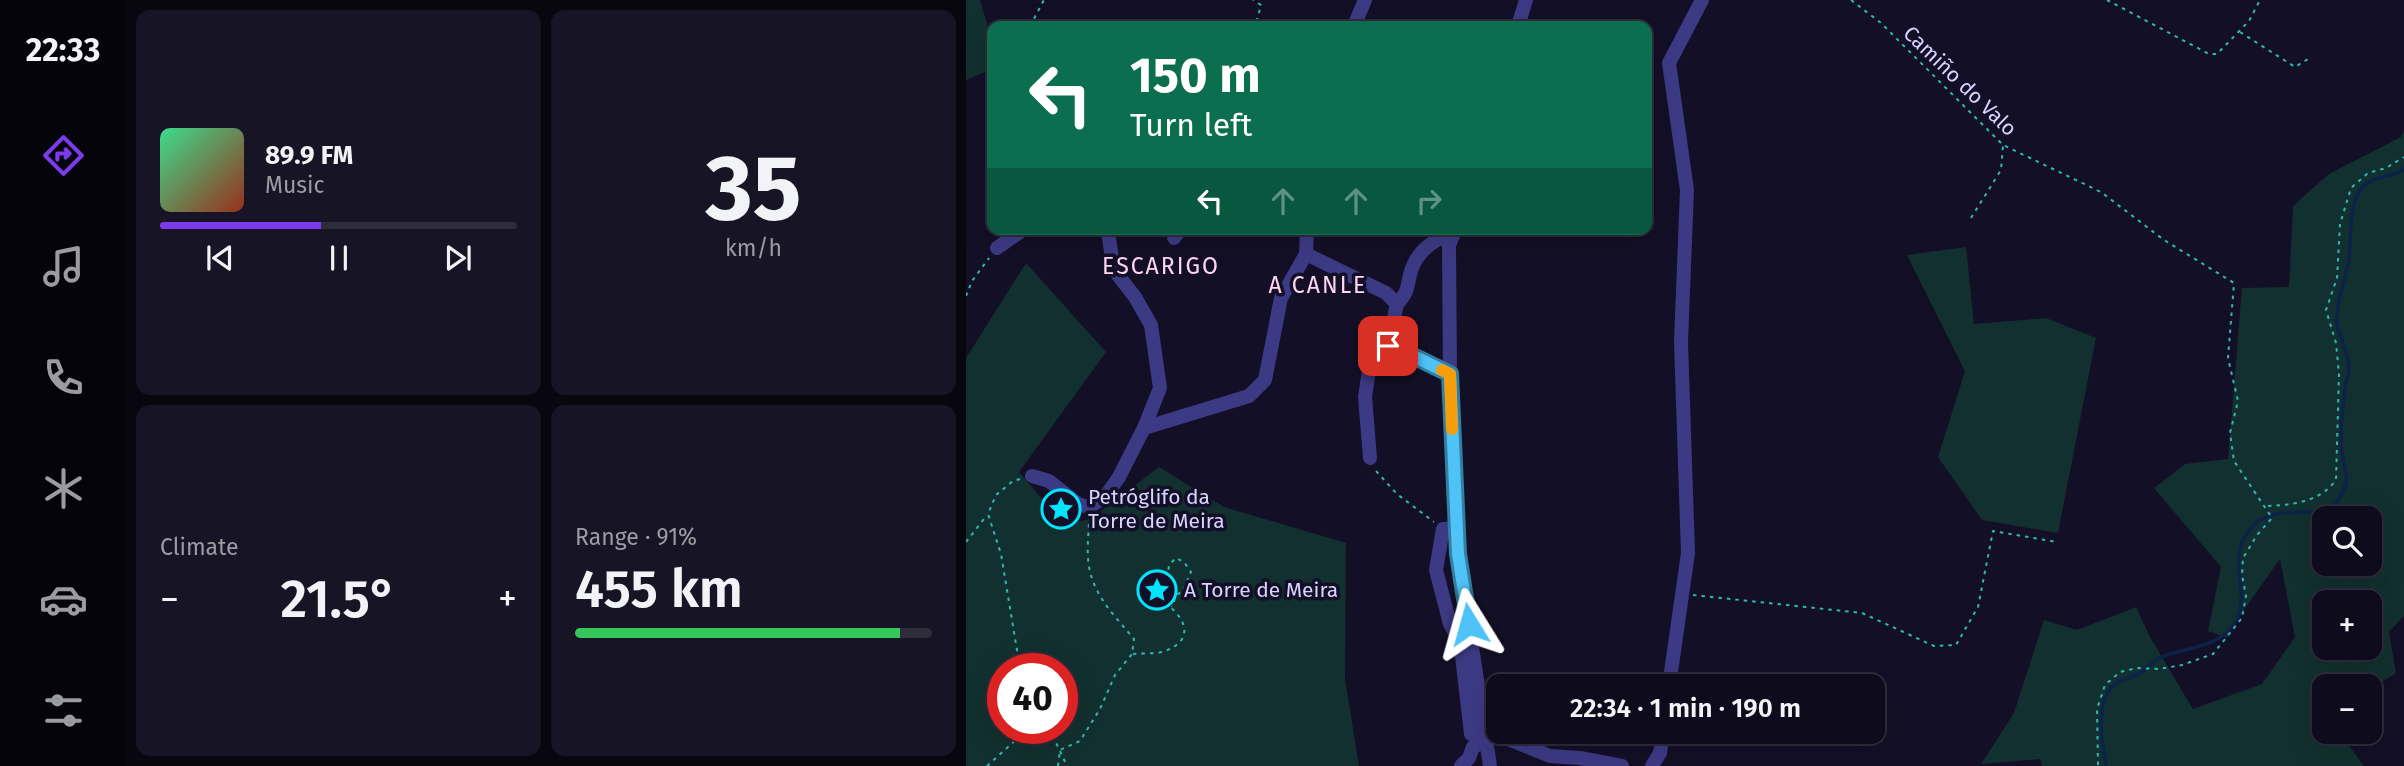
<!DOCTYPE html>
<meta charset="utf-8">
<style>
:root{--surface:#0e0b1c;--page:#171425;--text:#f1f3f6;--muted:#9b9ba3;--line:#2e2b3b;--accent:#7c3aed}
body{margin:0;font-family:"Fira Sans",sans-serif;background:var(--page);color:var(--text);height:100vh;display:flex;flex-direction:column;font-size:26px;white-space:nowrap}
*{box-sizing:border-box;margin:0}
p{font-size:23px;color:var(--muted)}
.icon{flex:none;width:38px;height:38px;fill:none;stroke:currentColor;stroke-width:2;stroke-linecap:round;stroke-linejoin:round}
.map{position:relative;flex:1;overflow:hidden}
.panel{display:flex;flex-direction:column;gap:10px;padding:10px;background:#08060f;width:840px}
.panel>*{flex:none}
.banner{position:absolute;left:21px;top:21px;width:665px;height:214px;border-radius:14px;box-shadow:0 7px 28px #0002,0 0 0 2px var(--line);background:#0b6e4f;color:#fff;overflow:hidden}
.controls{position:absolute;left:1346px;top:506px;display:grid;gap:14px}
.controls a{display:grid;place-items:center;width:70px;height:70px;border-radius:14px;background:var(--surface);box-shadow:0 7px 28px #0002,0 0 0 2px var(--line);font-size:35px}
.speed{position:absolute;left:21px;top:653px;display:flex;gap:14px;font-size:35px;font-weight:700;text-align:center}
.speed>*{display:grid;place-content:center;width:91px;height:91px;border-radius:50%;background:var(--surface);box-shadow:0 7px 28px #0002,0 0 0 2px var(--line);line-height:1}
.speed .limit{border:10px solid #d22;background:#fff;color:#111}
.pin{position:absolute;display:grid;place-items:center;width:60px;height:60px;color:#fff;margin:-30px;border-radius:14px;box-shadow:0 4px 10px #0006}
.me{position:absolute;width:77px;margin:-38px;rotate:352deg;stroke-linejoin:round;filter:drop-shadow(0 0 5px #0008)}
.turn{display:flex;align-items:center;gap:24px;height:147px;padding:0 28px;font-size:32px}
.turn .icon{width:91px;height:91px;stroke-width:2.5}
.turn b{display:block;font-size:49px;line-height:60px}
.lanes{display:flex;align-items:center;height:66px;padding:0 28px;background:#0003;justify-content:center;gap:35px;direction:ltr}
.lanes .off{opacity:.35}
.big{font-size:52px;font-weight:600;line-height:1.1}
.panel .card{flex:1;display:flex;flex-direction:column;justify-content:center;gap:10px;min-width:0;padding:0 24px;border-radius:14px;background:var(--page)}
.panel .dial{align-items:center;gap:0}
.dial b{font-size:91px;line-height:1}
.song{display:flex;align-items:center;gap:21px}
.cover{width:84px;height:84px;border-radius:10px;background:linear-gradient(135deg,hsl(150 70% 55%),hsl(10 70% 35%))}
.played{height:7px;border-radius:4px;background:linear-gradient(90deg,var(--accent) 45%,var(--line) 45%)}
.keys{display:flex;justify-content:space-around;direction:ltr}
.heat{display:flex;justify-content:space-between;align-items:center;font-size:38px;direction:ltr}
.charge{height:10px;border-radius:5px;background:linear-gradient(90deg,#34c759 91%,var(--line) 0)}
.panel .tiles{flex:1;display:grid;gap:10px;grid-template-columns:repeat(2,1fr)}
.trip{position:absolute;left:520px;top:674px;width:399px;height:70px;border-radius:14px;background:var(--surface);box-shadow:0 7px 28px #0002,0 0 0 2px var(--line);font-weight:600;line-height:70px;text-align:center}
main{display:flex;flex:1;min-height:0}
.tab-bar{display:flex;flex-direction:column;width:126px;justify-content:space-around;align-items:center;background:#06040b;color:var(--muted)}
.tab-bar .icon{width:49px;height:49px}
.tab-bar .on{color:var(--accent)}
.tab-bar b{font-size:32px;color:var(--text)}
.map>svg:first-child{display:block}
.green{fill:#12302f;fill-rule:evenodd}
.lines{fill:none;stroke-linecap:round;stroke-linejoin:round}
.stream{stroke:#0c2248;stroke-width:3.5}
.path{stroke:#2fb8b0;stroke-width:2;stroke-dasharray:3.5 5;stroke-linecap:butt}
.minor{stroke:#3d3a85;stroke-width:14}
.route-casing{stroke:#337fa1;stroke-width:18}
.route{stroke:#4fc3f7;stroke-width:12}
.slow{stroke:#f59e0b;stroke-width:12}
.labels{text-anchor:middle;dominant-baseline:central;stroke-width:7;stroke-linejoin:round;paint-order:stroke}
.street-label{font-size:21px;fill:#d9d4ff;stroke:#130f26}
.poi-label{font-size:21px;fill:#d9d4ff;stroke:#130f26;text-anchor:start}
.neighbourhood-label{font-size:23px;letter-spacing:2px;fill:#ffd6f0;stroke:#130f26}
</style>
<main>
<nav class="tab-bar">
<b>22:33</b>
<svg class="icon on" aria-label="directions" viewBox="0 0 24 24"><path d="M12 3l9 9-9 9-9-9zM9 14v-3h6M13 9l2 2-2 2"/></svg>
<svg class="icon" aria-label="music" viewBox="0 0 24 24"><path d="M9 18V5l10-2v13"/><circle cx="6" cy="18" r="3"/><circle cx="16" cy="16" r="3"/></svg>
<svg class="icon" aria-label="phone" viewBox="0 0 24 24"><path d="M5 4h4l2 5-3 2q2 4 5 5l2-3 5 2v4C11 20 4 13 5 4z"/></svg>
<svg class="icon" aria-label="climate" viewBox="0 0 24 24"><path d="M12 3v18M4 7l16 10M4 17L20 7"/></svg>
<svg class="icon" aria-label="car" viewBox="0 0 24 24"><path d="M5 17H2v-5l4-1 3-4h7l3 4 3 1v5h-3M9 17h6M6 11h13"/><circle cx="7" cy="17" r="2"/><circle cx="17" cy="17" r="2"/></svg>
<svg class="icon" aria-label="filters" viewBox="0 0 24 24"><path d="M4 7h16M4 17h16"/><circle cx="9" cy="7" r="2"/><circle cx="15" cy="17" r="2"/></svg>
</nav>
<section class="panel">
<div class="tiles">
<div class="card">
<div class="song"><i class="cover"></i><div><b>89.9 FM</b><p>Music</p></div></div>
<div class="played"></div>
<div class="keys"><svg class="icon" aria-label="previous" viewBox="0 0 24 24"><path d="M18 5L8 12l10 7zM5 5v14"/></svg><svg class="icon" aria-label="pause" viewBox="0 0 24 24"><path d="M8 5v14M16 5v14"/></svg><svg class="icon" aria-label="next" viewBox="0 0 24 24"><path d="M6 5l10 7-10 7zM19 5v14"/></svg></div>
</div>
<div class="card dial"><b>35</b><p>km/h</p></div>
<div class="card"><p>Climate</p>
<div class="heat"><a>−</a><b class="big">21.5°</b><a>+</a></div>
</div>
<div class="card"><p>Range · 91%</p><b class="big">455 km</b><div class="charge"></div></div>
</div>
</section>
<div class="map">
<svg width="1438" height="766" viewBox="0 0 1438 766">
<rect width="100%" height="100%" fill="#130f26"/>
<!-- green -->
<g class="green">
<path d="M0 0H14L26 40V69L0 80Z"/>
<path d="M1438 131V616L1423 632 1430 674 1404 688 1358 686V732H1373L1398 766H1076L1074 759 1015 764 1048 713 1078 620 1111 630 1170 607 1184 637 1227 709 1296 684 1329 637 1314 559 1268 624 1261 638 1242 631 1255 567 1188 488 1219 464 1262 459 1276 288 1323 287 1327 206 1363 174 1435 137ZM1358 518H1404V564H1358ZM1358 602H1404V648H1358Z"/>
<path d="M1000 247 1008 324 1080 318 1130 338 1092 533 1016 520 972 457 999 371 941 255Z"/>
<path d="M60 263 140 352 53 472 98 524 124 519 193 467 258 507 380 543 379 679 393 766H0V358ZM37 668H96V728H37Z"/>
</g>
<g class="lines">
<!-- stream -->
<path class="stream" d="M1140 766C1136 742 1127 697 1152 682 1158 679 1166 678 1172 674 1181 669 1188 659 1198 656 1221 647 1252 648 1268 624 1289 594 1255 557 1288 525 1314 500 1357 525 1374 497 1386 477 1378 472 1376 452 1373 432 1377 408 1379 389 1380 382 1383 375 1383 368 1383 352 1373 338 1371 322 1370 301 1379 281 1383 260 1386 238 1381 206 1396 188 1408 174 1425 179 1438 169"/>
<!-- path -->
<g class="path">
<path d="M885 0 915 23 1037 145 1135 192 1198 240 1268 283 1262 358 1272 401 1264 433 1268 461 1306 518 1291 535 1277 558 1276 575 1280 596 1276 618 1247 654 1216 665 1193 669 1171 668 1154 672 1139 685 1131 709 1132 766"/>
<path d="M1141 0 1243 54H1251L1283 21 1294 0"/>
<path d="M64 26 78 0"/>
<path d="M283 26 291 20 295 5 287 0"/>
<path d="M1274 32 1329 67 1342 59"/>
<path d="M1005 218 1035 170 1037 146"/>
<path d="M0 296 6 281 23 258"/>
<path d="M410 471 431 494 468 522"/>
<path d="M1302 506C1328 505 1355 501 1370 480L1373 374 1370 343 1360 310 1371 278 1374 224 1385 188 1402 173 1420 168 1438 157"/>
<path d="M0 542 21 515"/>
<path d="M727 595 896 613 968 646 990 645 1012 607 1027 531 1091 542"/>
<path d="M167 654C176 653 188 654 196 652 234 640 217 613 193 599L200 589 203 565 210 558 218 562 225 572 217 591 210 595 206 607"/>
<path d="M54 668 35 554 22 514 30 495 47 481 54 479"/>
<path d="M83 728 101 766"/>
<path d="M21 766 63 728"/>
<path d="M92 766 94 750 114 741 134 709 149 675 166 654 168 639C147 614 124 592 122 558 121 545 123 531 123 518"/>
</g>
<!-- minor -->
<g class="minor">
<path d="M388 26 399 0"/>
<path d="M552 26 560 0"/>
<path d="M137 229 142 232 148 270 169 297 185 325 194 388 178 428"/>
<path d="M341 229 340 254 420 293 431 304 422 346 437 351 484 374"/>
<path d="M490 229 483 245 484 374 492 554 524 766"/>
<path d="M208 238 215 229"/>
<path d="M31 248 58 229"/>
<path d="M431 304C445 289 440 285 446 268 454 248 470 239 488 232"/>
<path d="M404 458 399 397 403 370 422 346"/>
<path d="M66 476 83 481 112 504 123 507 139 497 153 477 178 428 283 396 299 380 315 298 340 254"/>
<path d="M491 528 477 529 470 570 484 624 491 637 496 656 505 734 520 741"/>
<path d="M703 686 722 553 715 342 721 190 703 63 736 0"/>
<path d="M495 766 503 758 507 747 532 735 584 756 614 758 656 766"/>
<path d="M686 766 694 753 697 732"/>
</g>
</g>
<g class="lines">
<!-- route casing -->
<g class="route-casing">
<path id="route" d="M422 346 437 351 484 374 492 554 503 624"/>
</g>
<!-- route -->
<use href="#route" class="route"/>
<!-- slow -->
<path class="slow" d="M476 370 484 374 486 429"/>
</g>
<!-- icons -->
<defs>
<g id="sight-ring" transform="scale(2.0125)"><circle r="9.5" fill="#130f26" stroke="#00e5ff" stroke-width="1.5"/><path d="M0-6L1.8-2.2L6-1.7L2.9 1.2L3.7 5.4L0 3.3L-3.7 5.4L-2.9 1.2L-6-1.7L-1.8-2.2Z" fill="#00e5ff"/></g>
</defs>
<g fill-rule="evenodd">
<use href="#sight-ring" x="95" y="509"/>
<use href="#sight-ring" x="191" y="590"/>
</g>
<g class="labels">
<!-- street labels -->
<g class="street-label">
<text transform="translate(994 81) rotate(44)">Camiño do Valo</text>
</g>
<!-- poi labels -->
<g class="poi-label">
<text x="122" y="497">Petróglifo da<tspan x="122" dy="24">Torre de Meira</tspan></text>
<text x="218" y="590">A Torre de Meira</text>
</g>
<!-- neighbourhood labels -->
<g class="neighbourhood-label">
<text x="195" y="266">ESCARIGO</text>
<text x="352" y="285">A CANLE</text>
</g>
</g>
</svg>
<div class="controls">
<a><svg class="icon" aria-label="search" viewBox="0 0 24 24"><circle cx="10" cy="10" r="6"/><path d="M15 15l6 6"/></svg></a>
<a>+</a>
<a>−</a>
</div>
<div class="speed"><div class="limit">40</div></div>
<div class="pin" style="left:422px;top:346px;background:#d93025"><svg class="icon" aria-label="arrive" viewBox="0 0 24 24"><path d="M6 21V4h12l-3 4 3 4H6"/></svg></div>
<svg class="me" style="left:503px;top:624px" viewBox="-20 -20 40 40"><path d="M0-17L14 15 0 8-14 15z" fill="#4fc3f7" stroke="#fff" stroke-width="4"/></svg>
<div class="trip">22:34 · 1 min · 190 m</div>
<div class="banner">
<div class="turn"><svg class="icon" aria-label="left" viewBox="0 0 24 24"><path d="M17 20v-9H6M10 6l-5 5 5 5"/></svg><div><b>150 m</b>Turn left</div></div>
<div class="lanes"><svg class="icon" aria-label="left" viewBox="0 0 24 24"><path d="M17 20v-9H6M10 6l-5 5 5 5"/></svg><svg class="icon off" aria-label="ahead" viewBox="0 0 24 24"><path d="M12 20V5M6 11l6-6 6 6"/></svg><svg class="icon off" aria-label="ahead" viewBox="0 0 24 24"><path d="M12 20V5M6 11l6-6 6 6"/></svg><svg class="icon off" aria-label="right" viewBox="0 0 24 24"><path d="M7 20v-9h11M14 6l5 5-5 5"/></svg></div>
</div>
</div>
</main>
